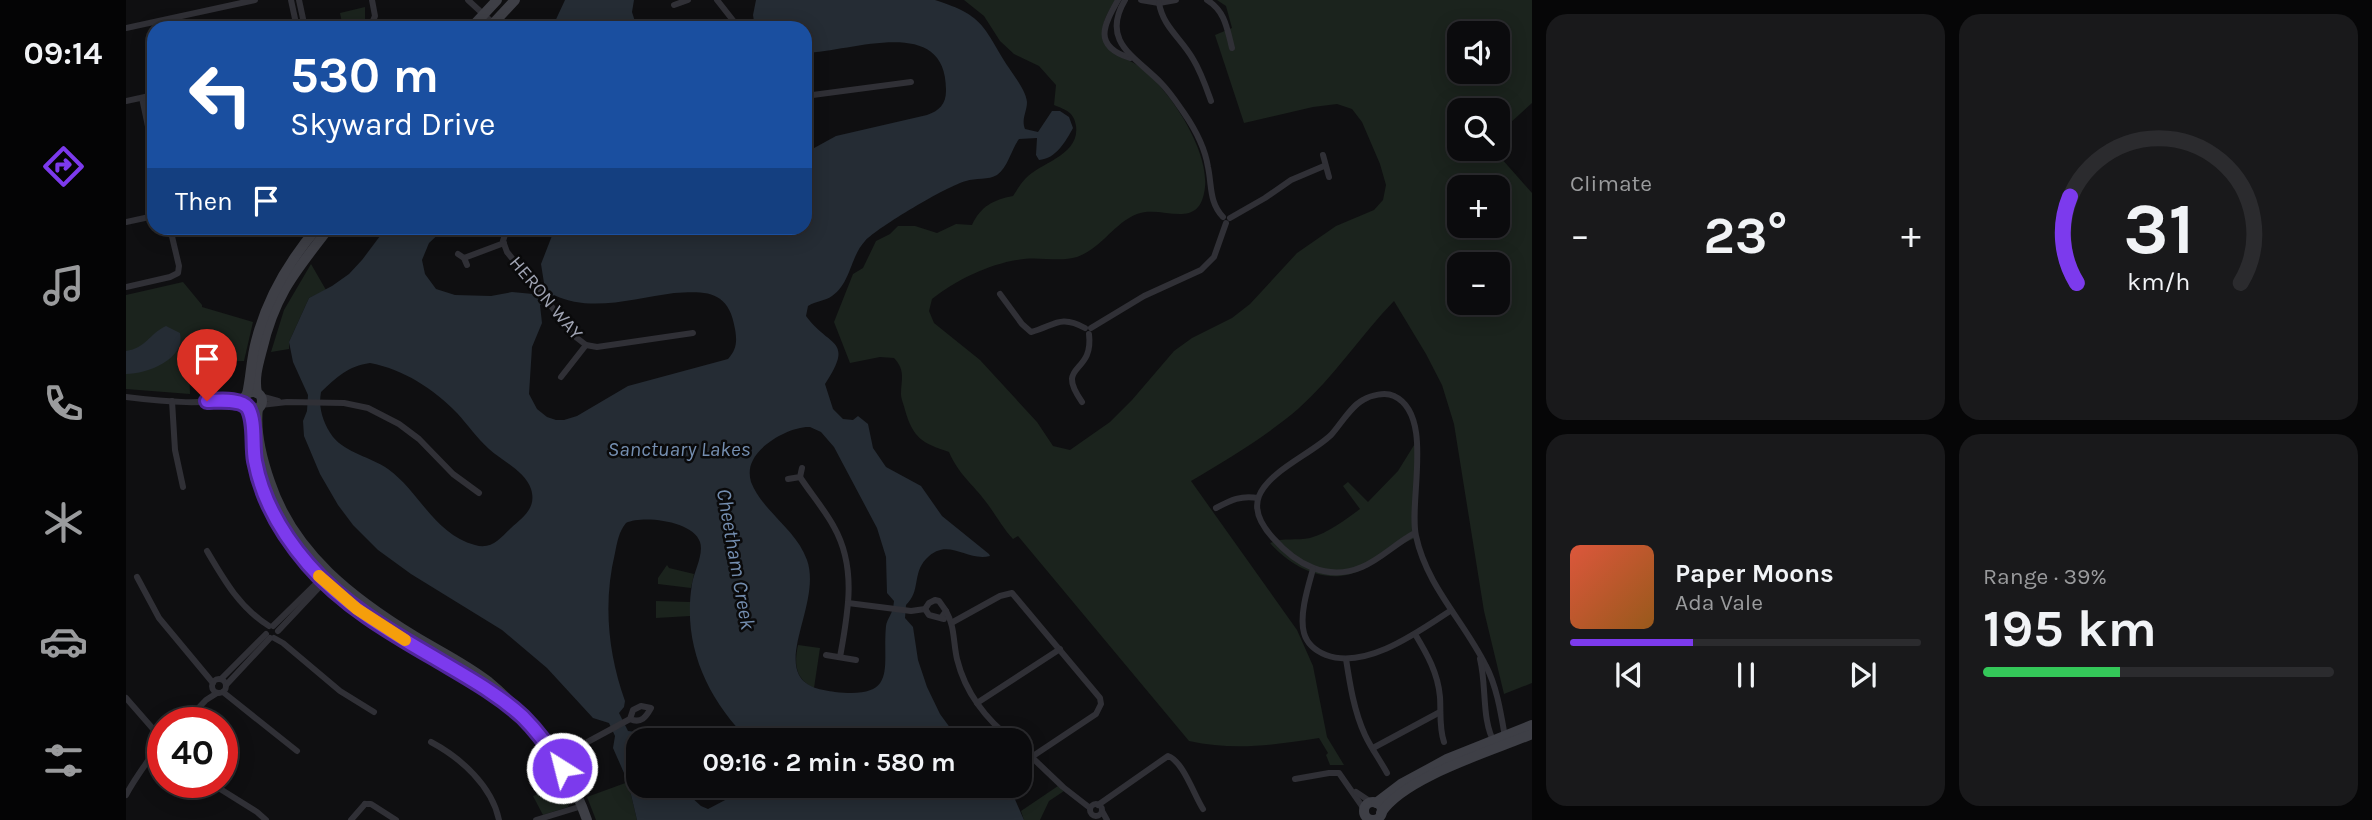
<!DOCTYPE html>
<meta charset="utf-8">
<style>
:root{--surface:#0b0b0d;--page:#19191b;--text:#f1f3f6;--muted:#9a9b9d;--line:#2b2b2e;--accent:#7c3aed}
body{margin:0;font-family:Karla,sans-serif;background:var(--page);color:var(--text);height:100vh;display:flex;flex-direction:column;font-size:26px;white-space:nowrap}
*{box-sizing:border-box;margin:0}
p{font-size:23px;color:var(--muted)}
.icon{flex:none;width:38px;height:38px;fill:none;stroke:currentColor;stroke-width:2;stroke-linecap:round;stroke-linejoin:round}
.map{position:relative;flex:1;overflow:hidden}
.sheet{display:flex;flex-direction:column;gap:14px;padding:14px;background:#060607;width:840px}
.sheet>*{flex:none}
.hud{position:absolute;left:21px;top:21px;width:665px;height:214px;border-radius:21px;box-shadow:0 4px 18px #0003,0 0 0 2px var(--line);background:#1a4fa0;color:#fff;overflow:hidden}
.fabs{position:absolute;left:1321px;top:21px;display:grid;gap:14px}
.fabs a{display:grid;place-items:center;width:63px;height:63px;border-radius:14px;background:var(--surface);box-shadow:0 4px 18px #0003,0 0 0 2px var(--line);font-size:35px}
.speed{position:absolute;left:21px;top:707px;display:flex;gap:14px;font-size:35px;font-weight:700;text-align:center}
.speed>*{display:grid;place-content:center;width:91px;height:91px;border-radius:50%;background:var(--surface);box-shadow:0 4px 18px #0003,0 0 0 2px var(--line);line-height:1}
.speed .limit{border:10px solid #d22;background:#fff;color:#111}
.pin{position:absolute;display:grid;place-items:center;width:60px;height:60px;color:#fff;margin:-72px -30px;border-radius:50% 50% 50% 0;rotate:-45deg;box-shadow:0 0 7px #0007}
.pin .icon{rotate:45deg}
.me{position:absolute;width:77px;margin:-38px;rotate:324deg;stroke-linejoin:round;filter:drop-shadow(0 0 5px #0008)}
.turn{display:flex;align-items:center;gap:24px;height:147px;padding:0 28px;font-size:32px}
.turn .icon{width:91px;height:91px;stroke-width:2.5}
.turn b{display:block;font-size:49px;line-height:60px}
.then{display:flex;align-items:center;height:66px;padding:0 28px;background:#0003;gap:14px;font-size:26px}
.big{font-size:52px;font-weight:700;line-height:1.1}
.sheet .card{flex:1;display:flex;flex-direction:column;justify-content:center;gap:10px;min-width:0;padding:0 24px;border-radius:21px;background:var(--page)}
.sheet .dial{align-items:center;gap:0}
.dial svg{height:182px;overflow:visible;fill:none;stroke:var(--line);stroke-width:7;stroke-linecap:round;text-anchor:middle}
.dial text{fill:var(--text);stroke:none}
.song{display:flex;align-items:center;gap:21px}
.cover{width:84px;height:84px;border-radius:10px;background:linear-gradient(135deg,hsl(10 70% 55%),hsl(30 70% 35%))}
.played{height:7px;border-radius:4px;background:linear-gradient(90deg,var(--accent) 35%,var(--line) 35%)}
.keys{display:flex;justify-content:space-around;direction:ltr}
.heat{display:flex;justify-content:space-between;align-items:center;font-size:38px;direction:ltr}
.charge{height:10px;border-radius:5px;background:linear-gradient(90deg,#34c759 39%,var(--line) 0)}
.sheet .tiles{flex:1;display:grid;gap:14px;grid-template-columns:repeat(2,1fr)}
.trip{position:absolute;left:500px;top:728px;width:406px;height:70px;border-radius:21px;background:var(--surface);box-shadow:0 4px 18px #0003,0 0 0 2px var(--line);font-weight:700;line-height:70px;text-align:center}
main{display:flex;flex:1;min-height:0}
.dock{display:flex;flex-direction:column;width:126px;justify-content:space-around;align-items:center;background:#040405;color:var(--muted)}
.dock .icon{width:49px;height:49px}
.dock .selected{color:var(--accent)}
.dock b{font-size:32px;color:var(--text)}
.map>svg:first-child{display:block}
.green{fill:#1b231d;fill-rule:evenodd}
.water{fill:#252c34;fill-rule:evenodd}
.lines{fill:none;stroke-linecap:round;stroke-linejoin:round}
.street{stroke:#303036;stroke-width:6}
.secondary{stroke:#3e3f46;stroke-width:10}
.route-casing{stroke:#51269a;stroke-width:18}
.route{stroke:#7c3aed;stroke-width:12}
.slow{stroke:#f59e0b;stroke-width:12}
.labels{text-anchor:middle;dominant-baseline:central;stroke-width:5;stroke-linejoin:round;paint-order:stroke}
.street-label{font-size:19px;fill:#9fa3b2;stroke:#0a0a0b}
.water-label{font-size:21px;font-style:italic;fill:#748eb0;stroke:#0a0a0b}
</style>
<main>
<nav class="dock">
<b>09:14</b>
<svg class="icon selected" aria-label="directions" viewBox="0 0 24 24"><path d="M12 3l9 9-9 9-9-9zM9 14v-3h6M13 9l2 2-2 2"/></svg>
<svg class="icon" aria-label="music" viewBox="0 0 24 24"><path d="M9 18V5l10-2v13"/><circle cx="6" cy="18" r="3"/><circle cx="16" cy="16" r="3"/></svg>
<svg class="icon" aria-label="phone" viewBox="0 0 24 24"><path d="M5 4h4l2 5-3 2q2 4 5 5l2-3 5 2v4C11 20 4 13 5 4z"/></svg>
<svg class="icon" aria-label="climate" viewBox="0 0 24 24"><path d="M12 3v18M4 7l16 10M4 17L20 7"/></svg>
<svg class="icon" aria-label="car" viewBox="0 0 24 24"><path d="M5 17H2v-5l4-1 3-4h7l3 4 3 1v5h-3M9 17h6M6 11h13"/><circle cx="7" cy="17" r="2"/><circle cx="17" cy="17" r="2"/></svg>
<svg class="icon" aria-label="filters" viewBox="0 0 24 24"><path d="M4 7h16M4 17h16"/><circle cx="9" cy="7" r="2"/><circle cx="15" cy="17" r="2"/></svg>
</nav>
<div class="map">
<svg width="1406" height="820" viewBox="0 0 1406 820">
<rect width="100%" height="100%" fill="#0f0f11"/>
<!-- green -->
<g class="green">
<path d="M838 0H989C981 15 974 22 979 39 984 54 999 57 1011 65 1042 86 1083 149 1079 187 1074 233 1037 204 1011 214 988 223 976 248 951 257 935 262 915 257 898 259 865 263 832 279 806 299L803 311 808 323 854 360 911 422 927 446 944 450 984 422 1006 400 1048 351 1066 338 1106 318 1124 304 1171 253 1210 226 1248 210 1257 200 1260 185 1254 164 1236 122 1226 109 1211 104 1187 107 1118 123 1089 35 1106 28 1100 6 1091 0H1406V103L1372 134V110H1334V149H1367L1406 193V683L1378 694 1358 611 1328 424 1316 385 1300 354 1268 301C1235 335 1208 377 1172 409 1139 437 1102 459 1065 481L1171 630 1187 666 1201 737 1218 765H1204L1200 755 1202 753 1193 738C1147 745 1109 751 1063 741L892 536 887 539C876 527 870 515 860 502 846 483 833 475 823 452 796 443 787 438 779 410 778 405 775 399 775 394 775 379 780 371 768 358L754 357 724 363 708 322 727 274 737 268 750 241 764 234 772 226H789L811 233 830 224 846 225C855 206 867 200 887 196 891 190 895 183 900 178 914 163 954 155 950 126 948 112 940 110 928 105L930 85 913 66 888 54 874 41 858 16ZM1334 33H1372V72H1334ZM1334 187H1372V226H1334ZM1334 264H1372V303H1334Z"/>
<path d="M239 7V23L235 28H217L214 13Z"/>
<path d="M185 264 200 290 183 298 163 342V349L145 352 158 310Z"/>
<path d="M57 282 76 305V307L127 322 118 361 63 362 64 394 0 389V295Z"/>
<path d="M1290 442 1289 538C1269 546 1256 559 1237 569 1204 587 1167 569 1144 543 1158 537 1171 541 1184 538 1202 533 1219 520 1234 509L1217 486 1222 482 1242 502 1272 471Z"/>
<path d="M541 565 543 568 568 574 565 588 532 584V578Z"/>
<path d="M530 601 564 602V616L530 618Z"/>
<path d="M672 645 694 648 688 688C669 679 668 664 672 645Z"/>
<path d="M502 782 511 820H470L461 797Z"/>
<path d="M436 784 444 800 442 807 417 815 407 796Z"/>
<path d="M932 786 938 791 923 801 914 820H898L895 811Z"/>
</g>
<!-- water -->
<g class="water">
<path d="M439 0H508L506 12 511 28H426Z"/>
<path d="M630 0H809C860 16 857 28 883 68 889 77 900 91 901 102 901 112 895 119 899 129L912 132 926 111H934L943 117 947 128C940 141 930 159 913 160L910 155 911 138 893 139C885 150 882 167 871 175 863 180 849 178 840 181 821 186 752 227 739 241 724 257 725 283 706 296 699 301 690 301 682 306L680 316C703 348 729 338 699 384L707 409 717 419 727 420 732 416 742 424 747 448 760 467 795 486 816 516 863 554 864 556C840 562 822 536 800 559 786 574 795 591 780 605L779 618 787 627 792 660 801 687 814 714 833 740H623C581 699 556 644 566 584 568 572 578 554 574 542 567 521 517 515 500 523 493 531 491 543 489 553 477 603 482 653 499 701L498 707 493 713 502 731 510 732 518 740H513V786H553L575 806 582 809 603 798 615 786H879L887 795 898 820H511L502 782 487 748 489 736 483 723 467 718 421 668 376 630 285 574 252 550 227 525 212 505 194 474 178 436 177 421 181 411 182 395 167 362 163 342 183 298 206 286 223 274 236 260 260 228H319L303 243 296 260 299 274 310 289 329 295 365 296 386 292 407 294 418 283 415 264 429 228H679V153L710 136 801 115C813 111 820 104 820 91 821 13 726 52 679 53V28H629L627 15ZM548 293C580 291 603 290 609 329 611 341 611 349 602 359L502 386 451 416 438 420H430L421 417 411 409 403 394 406 347 416 323 414 305 428 295C465 313 509 298 548 293ZM244 363C277 369 308 389 331 413 342 425 351 438 363 449 376 461 399 471 405 489 411 508 397 517 385 528 374 538 366 550 349 545 308 534 293 491 262 469 245 457 220 453 207 437 197 423 192 408 195 392 211 377 222 366 244 363ZM684 427 695 432 708 447 751 528 760 557 761 593 768 601C767 615 761 618 760 626 756 668 773 699 709 692 696 690 680 688 673 675 659 648 694 597 681 560 670 529 637 512 625 482 623 475 623 467 627 460 635 443 666 426 684 427Z"/>
<path d="M40 326 54 333C60 359 21 374 0 374V351C20 348 23 334 40 326Z"/>
</g>
<g class="lines">
<!-- street -->
<g class="street">
<path d="M165 0 171 28"/>
<path d="M173 0 179 28"/>
<path d="M342 0 368 24"/>
<path d="M591 0 613 28"/>
<path d="M992 0C978 25 966 46 1004 58"/>
<path d="M999 0C974 42 1010 57 1035 83 1044 92 1051 103 1058 113 1069 129 1079 148 1082 167 1086 186 1083 202 1097 217"/>
<path d="M1015 0 1033 3 1050 0"/>
<path d="M1081 0C1099 11 1101 28 1106 48"/>
<path d="M1033 3C1037 27 1055 38 1067 59 1075 72 1080 87 1085 101"/>
<path d="M548 5 562 0"/>
<path d="M0 28 129 0"/>
<path d="M244 28 249 16 246 0"/>
<path d="M679 96 785 82"/>
<path d="M16 98 28 155"/>
<path d="M0 101 28 95"/>
<path d="M1197 155 1203 177"/>
<path d="M1104 218 1139 198 1165 180 1198 166"/>
<path d="M0 222 28 216"/>
<path d="M381 228 377 241 381 252 451 338 460 345 471 347 567 333"/>
<path d="M332 254 338 258 341 265"/>
<path d="M338 258 378 243"/>
<path d="M0 287 44 277 52 273 53 266 44 228"/>
<path d="M874 294 896 324 905 332C928 326 934 314 959 328"/>
<path d="M965 328 1018 296 1075 270 1088 257 1100 223"/>
<path d="M435 377 460 345"/>
<path d="M134 396 152 401"/>
<path d="M0 397C39 402 81 406 119 396"/>
<path d="M46 401 49 450 57 487"/>
<path d="M956 402C928 362 968 376 963 334"/>
<path d="M135 405 161 402 218 403 242 408 273 424 293 439 327 474 353 493"/>
<path d="M674 477C685 494 699 510 708 527 731 568 722 613 714 657"/>
<path d="M662 479 674 477 676 468"/>
<path d="M1090 508C1105 500 1115 495 1132 498"/>
<path d="M1289 533C1270 543 1255 559 1236 567 1201 582 1170 564 1147 538 1137 527 1127 511 1133 496 1143 471 1185 454 1205 435 1215 424 1224 407 1237 400 1245 395 1259 392 1268 396 1309 415 1282 502 1290 536 1301 587 1338 621 1360 666 1371 687 1375 714 1379 737"/>
<path d="M81 551C98 580 114 608 143 626"/>
<path d="M1187 569C1182 587 1173 615 1178 633 1181 644 1190 651 1200 655 1240 670 1292 632 1324 611"/>
<path d="M11 577 33 618 87 683"/>
<path d="M722 603 785 611 799 609 803 603 809 600 813 601 820 611 815 618"/>
<path d="M799 609 803 615 818 619"/>
<path d="M820 611C829 627 827 641 831 659 839 692 860 720 887 740"/>
<path d="M827 622 874 596 886 593 974 698 975 704 970 714 907 756"/>
<path d="M147 626 198 576"/>
<path d="M152 631 201 579"/>
<path d="M1289 634C1301 654 1312 673 1314 697 1315 713 1313 727 1318 742"/>
<path d="M148 638 157 643 214 691 248 712"/>
<path d="M700 655 730 660"/>
<path d="M1220 659C1224 685 1228 711 1239 735 1245 748 1254 760 1261 773"/>
<path d="M1354 659C1361 687 1355 720 1369 744"/>
<circle cx="93" cy="686" r="7"/>
<path d="M95 679 140 634"/>
<path d="M101 684 144 638"/>
<path d="M97 692 171 751"/>
<path d="M0 698 28 730 33 741"/>
<path d="M851 703 934 649"/>
<path d="M58 723 80 700 91 693"/>
<path d="M37 736 33 741 37 748"/>
<path d="M305 742C335 758 366 786 373 820"/>
<path d="M894 746 937 787 964 808"/>
<path d="M1247 748 1314 712"/>
<path d="M430 759 504 719C515 724 520 717 525 708L515 706 507 710 504 719"/>
<path d="M1169 779 1203 773H1213L1238 809"/>
<path d="M83 782 131 812 140 820"/>
<path d="M1230 792 1245 802"/>
<path d="M0 795C10 776 23 761 33 743"/>
<circle cx="970" cy="810" r="6"/>
<path d="M239 804H245L270 820"/>
<path d="M972 805 1042 756C1057 761 1068 795 1077 809"/>
<path d="M976 811 981 820"/>
<path d="M1248 819 1249 820"/>
<path d="M225 820 239 804"/>
<path d="M410 820 456 806"/>
</g>
<!-- secondary -->
<g class="secondary">
<path d="M345 28 371 0"/>
<path d="M363 28 389 0"/>
<circle cx="127" cy="401" r="9"/>
<path d="M131 393C128 378 132 365 136 350 149 294 170 271 203 228"/>
<path d="M121 394C125 377 125 359 130 341 141 298 163 261 191 228"/>
<path d="M121 408C126 421 125 432 127 445 128 463 133 481 140 497 170 567 230 612 294 650 319 664 345 677 368 695"/>
<path d="M132 408C129 432 136 459 144 482 168 554 228 599 290 637 315 652 340 664 363 682 402 714 445 772 461 820"/>
<circle cx="1247" cy="811" r="9"/>
<path d="M1250 803 1275 784 1321 759 1406 725"/>
<path d="M1255 813C1278 777 1366 751 1406 734"/>
</g>
</g>
<g class="lines">
<!-- route casing -->
<g class="route-casing">
<path id="route" d="M81 401C92 401 115 398 122 408 130 422 126 445 129 461 136 499 157 535 182 564 216 604 264 632 309 658 339 676 371 693 397 717 412 732 425 750 436 768"/>
</g>
<!-- route -->
<use href="#route" class="route"/>
<!-- slow -->
<path class="slow" d="M193 576 231 609 279 640"/>
</g>
<g class="labels">
<!-- street labels -->
<g class="street-label">
<text transform="translate(420 298) rotate(50)">HERON WAY</text>
</g>
<!-- water labels -->
<g class="water-label">
<text x="553" y="449">Sanctuary Lakes</text>
<text transform="translate(610 559) rotate(80)">Cheetham Creek</text>
</g>
</g>
</svg>
<div class="fabs">
<a><svg class="icon" aria-label="sound" viewBox="0 0 24 24"><path d="M4 9h4l5-4v14l-5-4H4zM17 9q2 3 0 6"/></svg></a>
<a><svg class="icon" aria-label="search" viewBox="0 0 24 24"><circle cx="10" cy="10" r="6"/><path d="M15 15l6 6"/></svg></a>
<a>+</a>
<a>−</a>
</div>
<div class="speed"><div class="limit">40</div></div>
<div class="pin" style="left:81px;top:401px;background:#d93025"><svg class="icon" aria-label="arrive" viewBox="0 0 24 24"><path d="M6 21V4h12l-3 4 3 4H6"/></svg></div>
<svg class="me" style="left:436px;top:768px" viewBox="-20 -20 40 40"><circle r="17" fill="#7c3aed" stroke="#fff" stroke-width="3"/><path d="M0-11L8 9 0 5-8 9z" fill="#fff"/></svg>
<div class="trip">09:16 · 2 min · 580 m</div>
<div class="hud">
<div class="turn"><svg class="icon" aria-label="left" viewBox="0 0 24 24"><path d="M17 20v-9H6M10 6l-5 5 5 5"/></svg><div><b>530 m</b>Skyward Drive</div></div>
<div class="then">Then<svg class="icon" aria-label="arrive" viewBox="0 0 24 24"><path d="M6 21V4h12l-3 4 3 4H6"/></svg></div>
</div>
</div>
<section class="sheet">
<div class="tiles">
<div class="card"><p>Climate</p>
<div class="heat"><a>−</a><b class="big">23°</b><a>+</a></div>
</div>
<div class="card dial"><svg viewBox="0 0 100 80">
<path d="M14 69A42 42 0 1 1 86 69"/>
<path d="M14 69A42 42 0 0 1 11 31" stroke="#7c3aed"/>
<text x="50" y="56" font-size="32" font-weight="700">31</text>
<text x="50" y="72" font-size="11">km/h</text>
</svg></div>
<div class="card">
<div class="song"><i class="cover"></i><div><b>Paper Moons</b><p>Ada Vale</p></div></div>
<div class="played"></div>
<div class="keys"><svg class="icon" aria-label="previous" viewBox="0 0 24 24"><path d="M18 5L8 12l10 7zM5 5v14"/></svg><svg class="icon" aria-label="pause" viewBox="0 0 24 24"><path d="M8 5v14M16 5v14"/></svg><svg class="icon" aria-label="next" viewBox="0 0 24 24"><path d="M6 5l10 7-10 7zM19 5v14"/></svg></div>
</div>
<div class="card"><p>Range · 39%</p><b class="big">195 km</b><div class="charge"></div></div>
</div>
</section>
</main>
